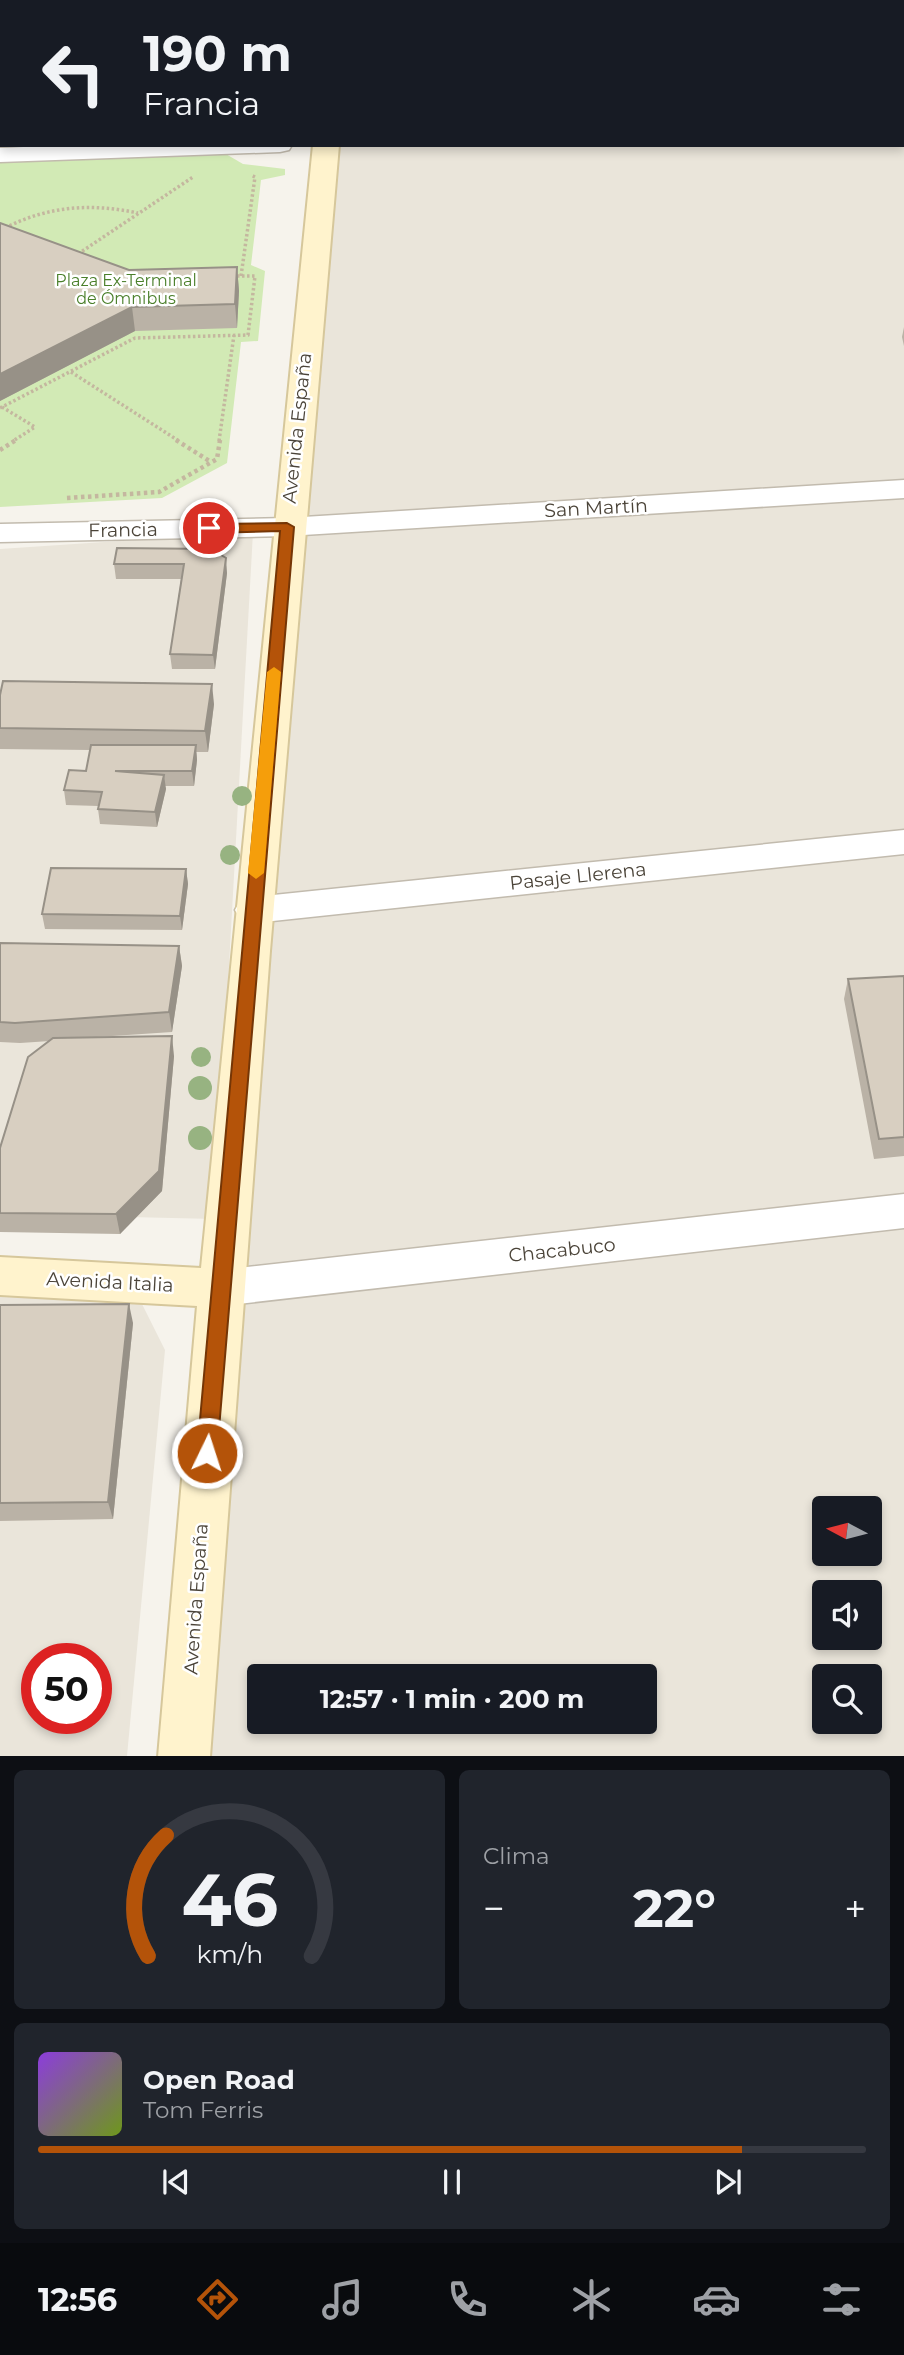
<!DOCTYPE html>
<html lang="es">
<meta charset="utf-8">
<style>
:root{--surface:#171b24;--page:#20242c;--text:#f1f3f6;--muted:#9ea1a6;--line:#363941;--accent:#b45309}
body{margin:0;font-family:Montserrat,sans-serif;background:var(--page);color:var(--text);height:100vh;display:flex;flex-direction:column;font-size:26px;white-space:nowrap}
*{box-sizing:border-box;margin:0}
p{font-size:23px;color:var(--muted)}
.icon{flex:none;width:38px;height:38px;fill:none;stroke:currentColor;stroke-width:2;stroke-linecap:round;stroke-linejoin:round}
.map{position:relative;height:1756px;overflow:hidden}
.details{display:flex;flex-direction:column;gap:14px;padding:14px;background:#0d0f14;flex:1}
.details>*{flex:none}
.guide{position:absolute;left:0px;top:0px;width:905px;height:147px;box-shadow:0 4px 10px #0003;background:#171b24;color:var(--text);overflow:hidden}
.needle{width:46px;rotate:277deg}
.buttons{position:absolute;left:812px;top:1496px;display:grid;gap:14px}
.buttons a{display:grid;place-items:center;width:70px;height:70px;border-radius:7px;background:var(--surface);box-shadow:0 4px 10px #0003;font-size:35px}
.speed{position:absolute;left:21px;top:1643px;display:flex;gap:14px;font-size:35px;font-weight:700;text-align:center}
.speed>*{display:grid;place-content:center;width:91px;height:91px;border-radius:50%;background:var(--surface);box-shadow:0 4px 10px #0003;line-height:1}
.speed .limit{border:10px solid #d22;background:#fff;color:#111}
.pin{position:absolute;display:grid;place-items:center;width:60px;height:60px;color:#fff;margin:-30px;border:4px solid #fff;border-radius:50%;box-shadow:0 2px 7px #0007}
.me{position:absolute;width:77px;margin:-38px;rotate:4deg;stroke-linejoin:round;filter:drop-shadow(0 0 5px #0008)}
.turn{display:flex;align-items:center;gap:24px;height:147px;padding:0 28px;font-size:32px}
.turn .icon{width:91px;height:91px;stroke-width:2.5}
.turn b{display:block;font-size:49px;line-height:60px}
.big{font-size:52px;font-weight:700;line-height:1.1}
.details .tile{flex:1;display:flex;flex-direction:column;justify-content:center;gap:10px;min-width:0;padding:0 24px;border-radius:10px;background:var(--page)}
.details .dial{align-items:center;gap:0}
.dial svg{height:182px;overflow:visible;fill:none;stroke:var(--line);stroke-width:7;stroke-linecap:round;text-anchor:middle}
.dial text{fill:var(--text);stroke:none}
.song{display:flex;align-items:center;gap:21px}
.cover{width:84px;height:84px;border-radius:10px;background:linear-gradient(135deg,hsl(270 70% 55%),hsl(80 70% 35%))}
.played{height:7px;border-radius:4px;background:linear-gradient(90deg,var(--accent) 85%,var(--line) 85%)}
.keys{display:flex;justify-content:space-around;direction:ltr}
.heat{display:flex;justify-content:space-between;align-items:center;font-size:38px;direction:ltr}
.details .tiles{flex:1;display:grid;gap:14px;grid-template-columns:1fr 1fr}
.tile:last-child{grid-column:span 2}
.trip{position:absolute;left:247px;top:1664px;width:410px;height:70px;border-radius:7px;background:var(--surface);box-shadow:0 4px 10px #0003;font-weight:700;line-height:70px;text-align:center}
.menu{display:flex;height:112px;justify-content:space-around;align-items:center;background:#090b0e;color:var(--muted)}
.menu .icon{width:49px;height:49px}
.menu .current{color:var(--accent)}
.menu b{font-size:32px;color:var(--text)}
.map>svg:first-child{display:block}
.residential{fill:#eae5da;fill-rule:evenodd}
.green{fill:#d2eab5}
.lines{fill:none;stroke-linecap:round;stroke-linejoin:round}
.minor-casing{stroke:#c2bbae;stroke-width:3}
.secondary-casing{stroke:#d6c79b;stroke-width:4}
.path-far1{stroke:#c4b79f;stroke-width:3.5;stroke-dasharray:2.5 2.5;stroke-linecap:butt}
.path{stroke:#c4b79f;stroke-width:4.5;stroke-dasharray:3.5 3.5;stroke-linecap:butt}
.minor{fill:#fff;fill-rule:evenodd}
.secondary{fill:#fff3cd;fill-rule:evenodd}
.tree{fill:#97b381}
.wall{fill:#bab2a6}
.shaded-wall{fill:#979187}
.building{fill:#d8cfc1;stroke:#979187;stroke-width:2}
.route{fill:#b45309;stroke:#753606;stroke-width:2}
.slow{fill:#f59e0b}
.labels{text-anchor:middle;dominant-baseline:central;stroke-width:5;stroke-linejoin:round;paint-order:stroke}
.far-park-label{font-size:16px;fill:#4a7f2a;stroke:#fff}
.street-label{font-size:19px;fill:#4b4439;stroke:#fff}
</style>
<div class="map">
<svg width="904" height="1757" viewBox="0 0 904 1757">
<rect width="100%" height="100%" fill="#f6f3ec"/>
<!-- residential -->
<g class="residential">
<path d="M0 0H323L2 2 0 139Z"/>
<path d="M334 0H904V1756L184 1757 326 145H903V2ZM824 1508H870V1554H824ZM824 1592H870V1638H824ZM259 1676H644V1722H259ZM824 1676H870V1722H824Z"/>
<path d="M253 532 215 1219 0 1214V549Z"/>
<path d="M0 1297 140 1300 165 1350 127 1756 0 1757ZM37 1659H96V1718H37Z"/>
</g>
<!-- green -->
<path class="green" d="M219 150 243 164 285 169V175L261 180 251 265 265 271 258 341 241 342 227 463 162 498 0 507V163Z"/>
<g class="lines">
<!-- minor casing -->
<g class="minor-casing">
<g id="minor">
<rect x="0" y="29" width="2" height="14"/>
<rect x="903" y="111" width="1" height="14"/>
<path d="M70 145H292L289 150 280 152 0 162V148Z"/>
<path d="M904 480V498L287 536 0 542V524L287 518Z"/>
<path d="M904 830V854L253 923 240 919 235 910 240 901 253 897Z"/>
<path d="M904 1194V1228L220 1306 205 1300 199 1288 205 1276 220 1270Z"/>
</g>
</g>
<!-- secondary casing -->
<g class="secondary-casing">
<g id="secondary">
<rect x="322" y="0" width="24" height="2"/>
<path d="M313 145H339L270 951 210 1757H158L197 1306 0 1295V1257L201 1268Z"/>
</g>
</g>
<!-- path-far1 -->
<g class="path-far1">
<path d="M5 228C48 206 91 203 138 213"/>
<path d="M78 254 193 177"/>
<path d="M241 276 255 177 251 175"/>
<path d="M71 372 179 441"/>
<path d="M2 407 35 427 13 441"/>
<path d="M0 408 135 338 248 335 255 276H233"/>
<path d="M219 441 234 335"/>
</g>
<!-- path -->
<g class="path">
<path d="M176 440 211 462"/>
<path d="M0 450 16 440"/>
<path d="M67 498 159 492 217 459 220 440"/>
</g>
<!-- minor -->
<use href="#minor" class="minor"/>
<!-- secondary -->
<use href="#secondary" class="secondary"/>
</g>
<!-- trees -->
<g class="tree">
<circle cx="242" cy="796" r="10"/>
<circle cx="230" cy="855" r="10"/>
<circle cx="201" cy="1057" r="10"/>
<circle cx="200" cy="1088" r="12"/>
<circle cx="200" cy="1138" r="12"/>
</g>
<!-- wall -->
<g class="wall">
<path d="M0 223 129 270 237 267 239 291 237 328 135 331 0 401Z"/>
<path d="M904 327V346L902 337Z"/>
<path d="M117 548 227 573 215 669H172L170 654 181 579H116L114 564Z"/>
<path d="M0 695 214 704 208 752H196L197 760 194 786H165L166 789 157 827 100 824 98 809V806L66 805 64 790 86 771 90 750 0 749Z"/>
<path d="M186 869 188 884 182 930 45 929 42 914Z"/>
<path d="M0 943 179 946 182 966 172 1032 97 1037 174 1056 162 1191 120 1234 0 1232V1148L50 1041 20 1043 0 1042Z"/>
<path d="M904 976V1156L874 1159 844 999 848 979Z"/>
<path d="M0 1305 133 1323 113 1519 0 1521Z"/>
</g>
<!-- shaded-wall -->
<g class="shaded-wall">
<path d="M237 267 239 291 237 328 235 304Z"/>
<path d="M132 307 135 331 0 401V374Z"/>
<path d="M226 558 227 573 215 669 213 655Z"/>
<path d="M212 684 214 704 208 752 205 731Z"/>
<path d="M196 745 197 760 194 786 192 771Z"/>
<path d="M164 775 166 789 157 827 155 812Z"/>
<path d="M186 869 188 884 182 930 180 916Z"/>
<path d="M179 946 182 966 172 1032 169 1012Z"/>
<path d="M172 1036 174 1056 162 1191 120 1234 116 1214Z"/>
<path d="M129 1304 133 1323 113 1519 108 1502Z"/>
</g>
<!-- building -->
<g class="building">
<path d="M0 223 129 270 237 267 235 304 132 307 0 374Z"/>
<path d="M117 548 211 549 226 558 213 655 170 654 184 564H114Z"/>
<path d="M3 681 212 684 205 731 0 728V695Z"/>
<path d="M91 745H196L192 771H115L164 775 155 812 98 809 102 792 64 790 69 770 86 771Z"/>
<path d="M51 868 186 869 180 916 42 914Z"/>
<path d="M0 943 179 946 169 1012 15 1023 0 1022Z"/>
<path d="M904 976V1137L879 1139 848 979Z"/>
<path d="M172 1036 159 1171 116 1214 0 1213V1148L28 1057 53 1038Z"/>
<path d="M129 1304 108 1502 0 1503V1305Z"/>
</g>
<!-- route -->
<path class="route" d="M287 523 294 527 217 1453 214 1460 207 1462 200 1460 197 1453 280 531 209 533 202 528 209 524Z"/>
<!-- slow -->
<path class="slow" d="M274 667 281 672 264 873 256 879 248 873 267 672Z"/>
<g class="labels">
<!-- far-park labels -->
<g class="far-park-label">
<text x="126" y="280">Plaza Ex-Terminal<tspan x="126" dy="18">de Ómnibus</tspan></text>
</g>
<!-- street labels -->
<g class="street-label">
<text transform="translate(297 428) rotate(-84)">Avenida España</text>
<text transform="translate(596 508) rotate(-3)">San Martín</text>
<text transform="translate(123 530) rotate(-1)">Francia</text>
<text transform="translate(578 876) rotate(-6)">Pasaje Llerena</text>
<text transform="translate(562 1250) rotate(-6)">Chacabuco</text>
<text transform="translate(110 1282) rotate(3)">Avenida Italia</text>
<text transform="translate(196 1599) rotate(-86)">Avenida España</text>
</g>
</g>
</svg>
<div class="buttons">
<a><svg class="needle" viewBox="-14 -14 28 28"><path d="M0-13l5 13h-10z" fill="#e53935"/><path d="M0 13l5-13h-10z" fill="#9ea1a6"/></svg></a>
<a><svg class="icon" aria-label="sound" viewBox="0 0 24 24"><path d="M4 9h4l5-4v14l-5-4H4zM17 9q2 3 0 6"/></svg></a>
<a><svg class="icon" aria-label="search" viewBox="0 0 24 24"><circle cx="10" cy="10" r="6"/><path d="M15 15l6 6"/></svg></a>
</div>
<div class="speed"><div class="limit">50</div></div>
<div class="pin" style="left:209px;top:528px;background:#d93025"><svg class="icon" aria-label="arrive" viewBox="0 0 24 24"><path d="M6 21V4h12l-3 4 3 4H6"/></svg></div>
<svg class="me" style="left:207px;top:1453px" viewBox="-20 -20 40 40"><circle r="17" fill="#b45309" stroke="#fff" stroke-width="3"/><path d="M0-11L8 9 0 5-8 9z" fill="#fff"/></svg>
<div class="trip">12:57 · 1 min · 200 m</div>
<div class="guide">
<div class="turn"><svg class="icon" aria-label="left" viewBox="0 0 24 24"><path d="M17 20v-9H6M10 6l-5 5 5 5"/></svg><div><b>190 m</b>Francia</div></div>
</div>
</div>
<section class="details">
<div class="tiles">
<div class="tile dial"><svg viewBox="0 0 100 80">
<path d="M14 69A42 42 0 1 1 86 69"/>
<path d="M14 69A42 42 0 0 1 22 16" stroke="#b45309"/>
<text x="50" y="56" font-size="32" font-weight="700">46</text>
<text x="50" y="72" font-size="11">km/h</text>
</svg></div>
<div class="tile"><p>Clima</p>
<div class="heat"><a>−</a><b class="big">22°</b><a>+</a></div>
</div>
<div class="tile">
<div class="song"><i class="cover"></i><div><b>Open Road</b><p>Tom Ferris</p></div></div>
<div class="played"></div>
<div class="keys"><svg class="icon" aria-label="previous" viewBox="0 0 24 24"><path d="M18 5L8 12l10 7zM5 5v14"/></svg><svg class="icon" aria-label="pause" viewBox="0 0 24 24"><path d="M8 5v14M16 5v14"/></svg><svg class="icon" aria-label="next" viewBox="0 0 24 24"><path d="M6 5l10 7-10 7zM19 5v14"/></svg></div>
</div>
</div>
</section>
<nav class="menu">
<b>12:56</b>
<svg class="icon current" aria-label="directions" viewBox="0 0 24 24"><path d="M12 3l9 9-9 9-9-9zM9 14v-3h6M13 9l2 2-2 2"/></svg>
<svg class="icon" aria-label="music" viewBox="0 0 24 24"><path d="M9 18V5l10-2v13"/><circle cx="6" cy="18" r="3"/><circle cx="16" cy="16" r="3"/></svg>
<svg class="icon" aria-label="phone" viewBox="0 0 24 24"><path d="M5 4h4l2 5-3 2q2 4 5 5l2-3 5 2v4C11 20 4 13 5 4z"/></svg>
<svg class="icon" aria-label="climate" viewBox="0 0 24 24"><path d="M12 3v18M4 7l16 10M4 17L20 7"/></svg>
<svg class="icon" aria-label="car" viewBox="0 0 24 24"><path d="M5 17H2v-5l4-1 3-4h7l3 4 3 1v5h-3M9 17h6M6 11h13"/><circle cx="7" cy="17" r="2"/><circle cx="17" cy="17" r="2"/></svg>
<svg class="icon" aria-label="filters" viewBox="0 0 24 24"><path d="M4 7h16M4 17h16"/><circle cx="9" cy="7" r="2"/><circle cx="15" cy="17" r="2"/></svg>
</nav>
